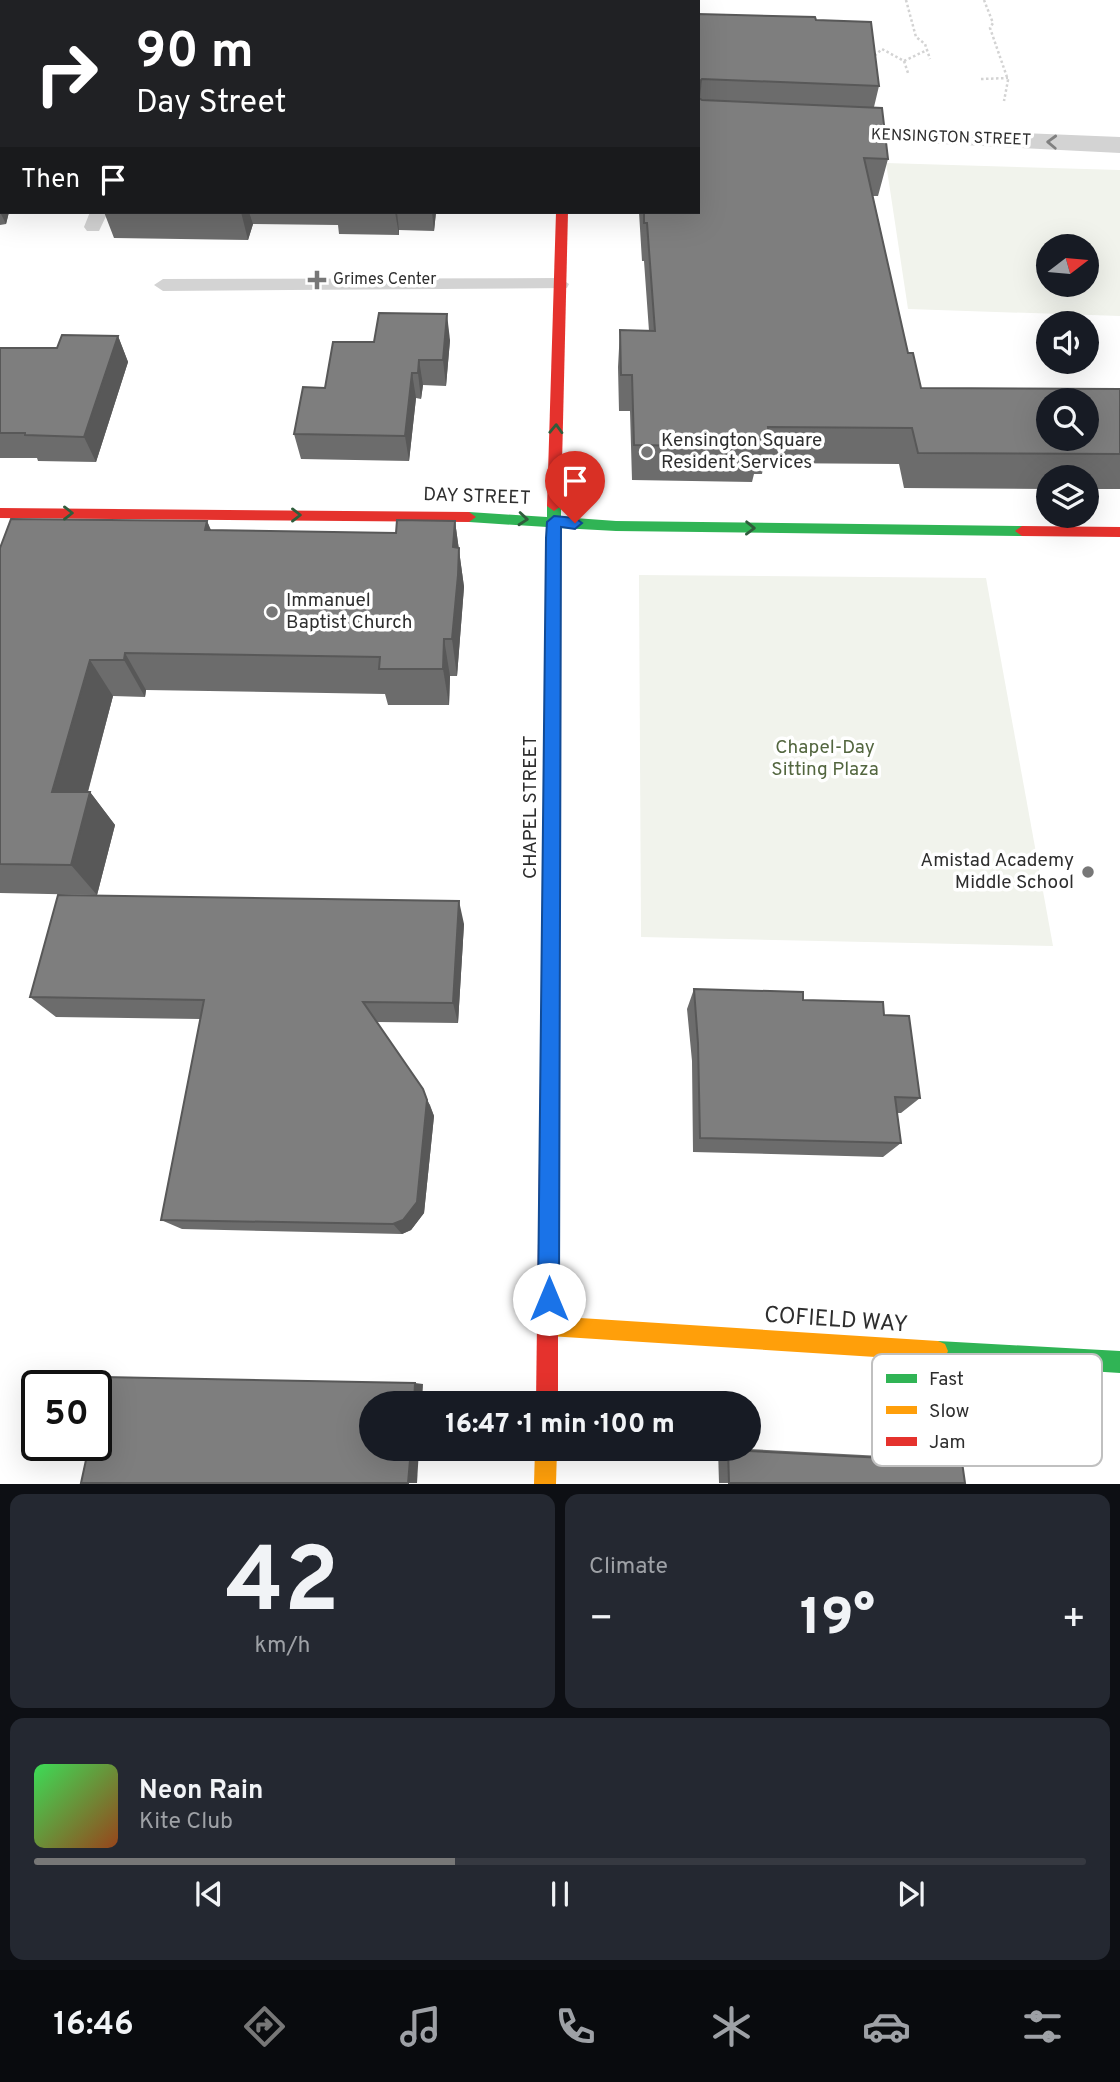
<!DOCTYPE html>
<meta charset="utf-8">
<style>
:root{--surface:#171b24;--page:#242831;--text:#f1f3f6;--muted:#9ea1a6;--line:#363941;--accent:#777}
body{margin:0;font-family:Overpass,sans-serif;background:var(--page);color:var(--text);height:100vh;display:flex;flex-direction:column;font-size:26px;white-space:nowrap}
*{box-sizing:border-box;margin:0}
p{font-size:23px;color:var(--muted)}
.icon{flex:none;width:38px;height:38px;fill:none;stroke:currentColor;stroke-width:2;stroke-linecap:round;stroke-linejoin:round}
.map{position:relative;height:1484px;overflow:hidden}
.panel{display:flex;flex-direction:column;gap:10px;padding:10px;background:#0d0f14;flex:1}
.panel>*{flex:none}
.top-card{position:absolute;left:0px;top:0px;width:700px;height:214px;box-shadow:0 7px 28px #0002;background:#202124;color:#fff;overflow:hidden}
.needle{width:46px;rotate:74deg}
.fabs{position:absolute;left:1036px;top:234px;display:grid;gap:14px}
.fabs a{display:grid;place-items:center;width:63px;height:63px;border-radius:50%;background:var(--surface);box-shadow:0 7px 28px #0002;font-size:35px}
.speed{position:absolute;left:21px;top:1370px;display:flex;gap:14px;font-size:35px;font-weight:700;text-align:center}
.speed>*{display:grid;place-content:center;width:91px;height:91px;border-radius:50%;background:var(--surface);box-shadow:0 7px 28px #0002;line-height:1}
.speed .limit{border:4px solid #111;border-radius:10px;background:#fff;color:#111}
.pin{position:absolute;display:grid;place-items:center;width:60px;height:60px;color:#fff;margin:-72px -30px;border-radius:50% 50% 50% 0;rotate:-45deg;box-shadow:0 0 7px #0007}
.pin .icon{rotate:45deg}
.me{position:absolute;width:77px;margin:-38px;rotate:0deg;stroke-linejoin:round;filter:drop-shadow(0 0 5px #0008)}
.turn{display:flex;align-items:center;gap:24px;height:147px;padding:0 21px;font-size:32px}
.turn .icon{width:91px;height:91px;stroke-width:2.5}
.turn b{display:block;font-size:49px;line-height:60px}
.then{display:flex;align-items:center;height:66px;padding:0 21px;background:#0003;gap:14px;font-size:26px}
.big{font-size:52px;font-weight:800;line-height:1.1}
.panel .widget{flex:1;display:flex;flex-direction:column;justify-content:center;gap:10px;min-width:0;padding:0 24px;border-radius:14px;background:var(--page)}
.panel .dial{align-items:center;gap:0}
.dial b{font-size:91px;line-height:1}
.song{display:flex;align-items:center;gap:21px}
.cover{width:84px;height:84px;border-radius:10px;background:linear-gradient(135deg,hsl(130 70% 55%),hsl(20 70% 35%))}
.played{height:7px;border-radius:4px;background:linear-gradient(90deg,var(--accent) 40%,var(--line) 40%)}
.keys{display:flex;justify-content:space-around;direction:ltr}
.heat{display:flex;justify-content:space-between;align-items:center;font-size:38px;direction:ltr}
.panel .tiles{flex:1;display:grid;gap:10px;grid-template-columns:1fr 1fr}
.widget:last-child{grid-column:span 2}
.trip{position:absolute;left:359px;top:1391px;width:402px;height:70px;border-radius:35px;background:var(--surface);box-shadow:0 7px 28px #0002;font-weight:800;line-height:70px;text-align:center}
.menu{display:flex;height:112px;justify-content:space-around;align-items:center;background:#090b0e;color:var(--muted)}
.menu .icon{width:49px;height:49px}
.menu .current{color:var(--accent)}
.menu b{font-size:32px;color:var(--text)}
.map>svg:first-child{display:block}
.green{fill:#f1f3ec;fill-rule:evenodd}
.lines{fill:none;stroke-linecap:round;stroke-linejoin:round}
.path{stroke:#d3d3d3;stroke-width:2.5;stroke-dasharray:2.5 2.5;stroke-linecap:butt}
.lane{fill:#d3d3d3;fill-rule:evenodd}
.street{fill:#d3d3d3;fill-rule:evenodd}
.fast{fill:#30b455;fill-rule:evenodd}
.slow{fill:#ff9f0a;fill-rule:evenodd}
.jam{fill:#e5322d;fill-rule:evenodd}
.wall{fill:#6c6c6c}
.shaded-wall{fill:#585858}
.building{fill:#7e7e7e;stroke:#585858;stroke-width:2;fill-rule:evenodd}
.oneway{stroke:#808080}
.oneway2{stroke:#2f5d3c}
.route{fill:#1a73e8;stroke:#114b97;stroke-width:2}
.poi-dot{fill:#777;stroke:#fff;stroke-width:2.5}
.labels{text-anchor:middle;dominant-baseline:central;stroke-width:7;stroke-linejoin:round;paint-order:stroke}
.far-street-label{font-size:16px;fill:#2e2e2e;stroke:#fff}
.far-poi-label{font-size:16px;fill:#2e2e2e;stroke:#fff;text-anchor:start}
.poi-label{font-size:19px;fill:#2e2e2e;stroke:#fff;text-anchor:start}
.street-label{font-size:19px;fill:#2e2e2e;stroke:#fff}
.park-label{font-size:19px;fill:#53663f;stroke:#fff}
.near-street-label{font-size:23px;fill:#2e2e2e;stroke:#fff}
.key{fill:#fff;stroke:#c0c0c0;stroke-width:2}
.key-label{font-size:19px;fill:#2e2e2e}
</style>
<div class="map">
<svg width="1120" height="1484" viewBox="0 0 1120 1484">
<rect width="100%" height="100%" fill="#fff"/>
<!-- green -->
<g class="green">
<path d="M886 163 1120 170V316L908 309ZM1048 247H1087V285H1048Z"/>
<path d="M639 575 986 578 1053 946 641 937Z"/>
</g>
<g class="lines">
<!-- path -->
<g class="path">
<path d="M906 0 916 37 925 44 930 59"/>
<path d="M984 0 993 23 990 28 1008 80 1004 101"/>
<path d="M871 59 882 49 904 61 927 50"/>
<path d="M904 61 908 73"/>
<path d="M981 79 1008 78"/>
</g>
<!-- lane -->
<g class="lane">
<rect x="0" y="60" width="2" height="10"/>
<path d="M90 212H108L99 231H87L84 227Z"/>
<path d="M560 278 569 284 567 288 163 291 154 285 163 279Z"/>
</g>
<!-- street -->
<path class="street" d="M832 125 1120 137V153L823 138 819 133 823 128Z"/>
<!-- fast -->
<g class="fast">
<path d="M554 501 561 506V517L616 521 1022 526 1029 531 1022 536 616 531 561 528 558 1082 556 1089 549 1091 542 1089 540 1082 547 527 469 522 462 517 469 512 547 517V506Z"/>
<path d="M938 1341 1120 1351V1373L938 1361 931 1358 928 1351 931 1344Z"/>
</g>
<!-- slow -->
<g class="slow">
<path d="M549 1316 938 1341 945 1344 948 1351 945 1358 938 1361 549 1336 542 1333 539 1326 542 1319Z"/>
<path d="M535 1449H557L556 1484H534Z"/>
</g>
<!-- jam -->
<g class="jam">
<rect x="561" y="0" width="10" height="2"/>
<path d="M556 212H568L561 506 554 511 547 506Z"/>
<path d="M0 508 469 512 476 517 469 522 0 518Z"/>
<path d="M1022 526 1120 527V537L1022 536 1015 531Z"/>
<path d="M549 1073 556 1075 558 1082V1404H536L540 1082 542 1075Z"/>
</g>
</g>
<!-- wall -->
<g class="wall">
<path d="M0 0H35L34 2H2V43H0Z"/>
<path d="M698 14 816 20 879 86 874 107 888 159 878 196H873L908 353 921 388 1120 389V489H1087V478H1048V489L904 488 899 464 764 463 762 474H754L752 482 632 480 630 411H619L618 367 620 330 649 331 644 261H642L639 212H698Z"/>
<path d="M0 129 2 212H9L6 224 0 225Z"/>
<path d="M104 212H436L434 231 399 230V235L339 234 338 225 253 224 248 240 114 238Z"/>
<path d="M118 336 128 362 96 462 38 461 37 458H0V348H57Z"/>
<path d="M450 340 446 386 423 385 421 399 416 398 409 461 301 459 294 434 374 342Z"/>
<path d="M207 521 211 530 396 533 455 521 464 587 457 676H450L449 705H388L385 694 146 690 145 697 113 696 88 792H90L115 825 97 895 0 893V548Z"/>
<path d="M464 924 458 1023 377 1022 430 1105 434 1116 424 1213 411 1230 402 1234 182 1229 161 1220 200 1019 56 1017 30 997Z"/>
<path d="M694 989 803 1000 884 1015 920 1098 901 1113H897L901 1143 883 1157 693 1152 692 1061 687 1009Z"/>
<path d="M718 1449H749L939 1459 962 1462 965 1483H719Z"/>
</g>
<!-- shaded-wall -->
<g class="shaded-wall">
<path d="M0 0H35L34 2H2V13L0 9Z"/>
<rect x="426" y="0" width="11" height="2"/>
<path d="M702 79 698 115 699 82Z"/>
<path d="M2 135V212H9L6 224 0 212V142Z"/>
<path d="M241 212H249L253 224 248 240Z"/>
<path d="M395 212H397L399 230V235Z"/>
<path d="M432 212H436L434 231Z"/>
<path d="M447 314 450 340 446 386 443 360Z"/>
<path d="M118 336 128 362 96 462 84 437Z"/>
<path d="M419 360 423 385 421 399 418 373Z"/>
<path d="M412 373 416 398 409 461 405 436Z"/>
<path d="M207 521 223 562 205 530Z"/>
<path d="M455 521 464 587 457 676 452 639 453 547Z"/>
<path d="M444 639 450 676 449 705 443 669Z"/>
<path d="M125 653 146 690 145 697 124 660Z"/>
<path d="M90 660 113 696 79 824 52 792Z"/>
<path d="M90 792 115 825 97 895 71 865Z"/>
<path d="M459 901 464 924 458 1023 453 1003Z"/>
<path d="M423 1089 434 1116 424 1213 411 1230 402 1234 393 1224Z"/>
<path d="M415 1383 423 1384 422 1404H414Z"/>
<path d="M411 1449H419L417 1483H408Z"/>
</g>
<!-- building -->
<g class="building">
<path d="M271 0H426V2H270Z"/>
<path d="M698 14 815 17 816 20 871 22 879 86 702 79 699 82V98L702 100 882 108 888 159 864 158 908 353H913L921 388 1120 389V454L918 453 912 428 768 427 769 439H758L759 447 634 445 632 375H621L620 330 655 331 647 223H644V212H698ZM1048 401H1087V439H1048Z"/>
<path d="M2 128V135L0 142V129Z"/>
<path d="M379 313 447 314 443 360H419L418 373H412L405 436 294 434 303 387 325 388 333 342H374Z"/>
<path d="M62 335 118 336 84 437 25 435V433H0V348H57Z"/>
<path d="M11 519 207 521 205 530 396 533 397 520 455 521 453 547 459 548 458 575 452 639H444L443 669H379L380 657 125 653 124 660H90L52 792H90L71 865 0 864V548Z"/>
<path d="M58 895 459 901 453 1003 363 1002 423 1089 427 1100 417 1202 403 1220 393 1224 161 1220 204 1000 30 997Z"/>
<path d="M694 989 803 992V1000L883 1002 884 1015 909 1016 920 1098 895 1097 901 1143 700 1138 698 1043Z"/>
<path d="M103 1377 415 1383 414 1404H371V1449H411L408 1483H81L89 1446H96V1410Z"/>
<path d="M728 1450 962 1462 965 1483H729Z"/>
</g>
<!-- one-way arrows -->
<defs><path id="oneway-chevron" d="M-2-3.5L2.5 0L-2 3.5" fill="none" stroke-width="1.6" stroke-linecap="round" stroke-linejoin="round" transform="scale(1.75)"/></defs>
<use class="oneway" href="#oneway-chevron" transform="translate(1052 142) rotate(-178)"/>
<g class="oneway2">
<use href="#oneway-chevron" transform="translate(556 429) rotate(-88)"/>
<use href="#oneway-chevron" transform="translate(68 513)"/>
<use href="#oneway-chevron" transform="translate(296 515)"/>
<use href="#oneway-chevron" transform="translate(523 519) rotate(5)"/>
<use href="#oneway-chevron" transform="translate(750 528) rotate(1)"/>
</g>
<!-- route -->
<path class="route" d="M554 516 575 518 582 523 575 529 561 527 559 1299 556 1307 549 1310 541 1307 538 1299 546 538 547 522Z"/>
<!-- markers -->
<g class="poi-dot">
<path d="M313.5 269.5h7v7h7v7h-7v7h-7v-7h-7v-7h7z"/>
<circle cx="647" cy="452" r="7"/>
<circle cx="272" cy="612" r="7"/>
<circle cx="1088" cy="872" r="7"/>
</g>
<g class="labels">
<!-- far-street labels -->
<g class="far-street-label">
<text transform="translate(951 138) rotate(2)">KENSINGTON STREET</text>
</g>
<!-- far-poi labels -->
<g class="far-poi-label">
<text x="333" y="280">Grimes Center</text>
</g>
<!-- poi labels -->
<g class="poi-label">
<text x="661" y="441">Kensington Square<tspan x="661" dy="22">Resident Services</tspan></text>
<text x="286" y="601">Immanuel<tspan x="286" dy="22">Baptist Church</tspan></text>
<text x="1074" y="861" text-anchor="end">Amistad Academy<tspan x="1074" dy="22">Middle School</tspan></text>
</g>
<!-- street labels -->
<g class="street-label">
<text transform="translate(477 497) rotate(2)">DAY STREET</text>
<text transform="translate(531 807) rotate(-90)">CHAPEL STREET</text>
</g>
<!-- park labels -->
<g class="park-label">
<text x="825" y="748">Chapel-Day<tspan x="825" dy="22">Sitting Plaza</tspan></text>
</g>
<!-- near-street labels -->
<g class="near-street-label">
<text transform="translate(836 1321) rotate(4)">COFIELD WAY</text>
</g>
</g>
<!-- legend -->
<rect x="872" y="1354" width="230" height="112" rx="10" class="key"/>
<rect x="886" y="1374" width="31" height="9" fill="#30b455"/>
<rect x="886" y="1406" width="31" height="8" fill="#ff9f0a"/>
<rect x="886" y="1437" width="31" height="9" fill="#e5322d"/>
<g class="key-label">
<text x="929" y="1385">Fast</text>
<text x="929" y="1417">Slow</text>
<text x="929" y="1448">Jam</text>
</g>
</svg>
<div class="fabs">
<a><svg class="needle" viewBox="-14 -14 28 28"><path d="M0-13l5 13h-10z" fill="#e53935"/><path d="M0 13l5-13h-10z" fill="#9ea1a6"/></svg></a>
<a><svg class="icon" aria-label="sound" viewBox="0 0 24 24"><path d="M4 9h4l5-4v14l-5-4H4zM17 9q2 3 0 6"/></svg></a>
<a><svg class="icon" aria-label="search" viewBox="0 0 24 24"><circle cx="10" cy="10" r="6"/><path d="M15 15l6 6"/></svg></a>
<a><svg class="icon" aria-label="layers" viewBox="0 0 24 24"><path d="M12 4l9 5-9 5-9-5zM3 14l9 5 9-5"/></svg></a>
</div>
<div class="speed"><div class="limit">50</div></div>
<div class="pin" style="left:575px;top:523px;background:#d93025"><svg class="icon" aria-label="arrive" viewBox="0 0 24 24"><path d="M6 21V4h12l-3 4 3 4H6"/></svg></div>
<svg class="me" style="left:549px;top:1299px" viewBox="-20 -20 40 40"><circle r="19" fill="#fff"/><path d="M0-13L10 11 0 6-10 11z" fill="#1a73e8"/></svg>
<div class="trip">16:47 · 1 min · 100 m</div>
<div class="top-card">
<div class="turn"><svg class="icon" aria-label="right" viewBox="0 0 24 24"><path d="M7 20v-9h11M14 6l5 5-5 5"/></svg><div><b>90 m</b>Day Street</div></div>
<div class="then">Then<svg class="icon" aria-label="arrive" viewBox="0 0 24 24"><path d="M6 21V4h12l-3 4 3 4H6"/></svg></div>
</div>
</div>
<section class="panel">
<div class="tiles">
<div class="widget dial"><b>42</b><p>km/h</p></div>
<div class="widget"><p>Climate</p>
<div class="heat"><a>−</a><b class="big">19°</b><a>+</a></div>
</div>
<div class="widget">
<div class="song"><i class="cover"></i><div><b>Neon Rain</b><p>Kite Club</p></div></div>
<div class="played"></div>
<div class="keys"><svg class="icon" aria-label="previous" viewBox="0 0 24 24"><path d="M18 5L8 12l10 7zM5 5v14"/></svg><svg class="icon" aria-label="pause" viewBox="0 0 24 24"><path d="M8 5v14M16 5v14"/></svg><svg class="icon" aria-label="next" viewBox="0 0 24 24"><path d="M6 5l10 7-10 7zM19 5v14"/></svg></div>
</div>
</div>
</section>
<nav class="menu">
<b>16:46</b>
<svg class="icon current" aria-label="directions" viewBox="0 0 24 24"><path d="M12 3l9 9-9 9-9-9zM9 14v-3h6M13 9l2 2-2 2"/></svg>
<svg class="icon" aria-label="music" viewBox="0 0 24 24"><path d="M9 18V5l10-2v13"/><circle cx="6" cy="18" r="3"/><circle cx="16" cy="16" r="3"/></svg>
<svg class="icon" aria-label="phone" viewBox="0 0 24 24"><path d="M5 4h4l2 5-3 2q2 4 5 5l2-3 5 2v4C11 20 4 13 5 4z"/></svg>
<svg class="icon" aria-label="climate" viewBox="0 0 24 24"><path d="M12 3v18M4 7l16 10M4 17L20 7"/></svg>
<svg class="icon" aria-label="car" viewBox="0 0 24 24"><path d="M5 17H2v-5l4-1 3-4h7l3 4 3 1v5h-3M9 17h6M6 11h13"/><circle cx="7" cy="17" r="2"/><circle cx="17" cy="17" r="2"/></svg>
<svg class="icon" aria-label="filters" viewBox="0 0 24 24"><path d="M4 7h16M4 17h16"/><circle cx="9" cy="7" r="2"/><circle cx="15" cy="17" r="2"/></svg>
</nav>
